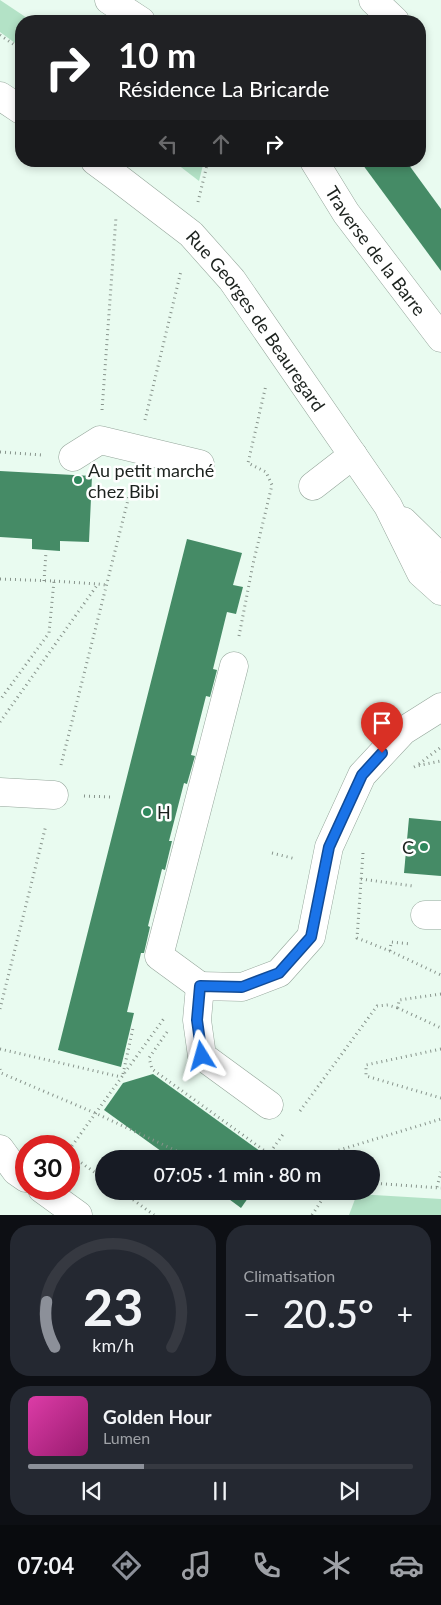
<!DOCTYPE html>
<html lang="fr">
<meta charset="utf-8">
<style>
:root{--surface:#171b24;--page:#242831;--text:#f1f3f6;--muted:#9ea1a6;--line:#363941;--accent:#8c9099}
body{margin:0;font-family:Lato,sans-serif;background:var(--page);color:var(--text);height:100vh;display:flex;flex-direction:column;font-size:19px;white-space:nowrap}
*{box-sizing:border-box;margin:0}
p{font-size:16px;color:var(--muted)}
.icon{flex:none;width:28px;height:28px;fill:none;stroke:currentColor;stroke-width:2;stroke-linecap:round;stroke-linejoin:round}
.map{position:relative;height:1215px;overflow:hidden}
.sheet{display:flex;flex-direction:column;gap:10px;padding:10px;background:#0d0f14;flex:1}
.sheet>*{flex:none}
.guide{position:absolute;left:15px;top:15px;width:411px;height:152px;border-radius:20px;box-shadow:0 2px 8px #0003;background:#202124;color:#fff;overflow:hidden}
.speed{position:absolute;left:15px;top:1135px;display:flex;gap:10px;font-size:25px;font-weight:700;text-align:center}
.speed>*{display:grid;place-content:center;width:65px;height:65px;border-radius:50%;background:var(--surface);box-shadow:0 2px 8px #0003;line-height:1}
.speed .limit{border:8px solid #d22;background:#fff;color:#111}
.pin{position:absolute;display:grid;place-items:center;width:42px;height:42px;color:#fff;margin:-51px -21px;border-radius:50% 50% 50% 0;rotate:-45deg;box-shadow:0 0 5px #0007}
.pin .icon{rotate:45deg}
.me{position:absolute;width:55px;margin:-28px;rotate:352deg;stroke-linejoin:round;filter:drop-shadow(0 0 4px #0008)}
.turn{display:flex;align-items:center;gap:18px;height:105px;padding:0 20px;font-size:22px}
.turn .icon{width:65px;height:65px;stroke-width:2.5}
.turn b{display:block;font-size:35px;line-height:42px}
.lanes{display:flex;align-items:center;height:48px;padding:0 20px;background:#0003;justify-content:center;gap:25px;direction:ltr}
.lanes .off{opacity:.35}
.big{font-size:38px;font-weight:600;line-height:1.1}
.sheet .tile{flex:1;display:flex;flex-direction:column;justify-content:center;gap:8px;min-width:0;padding:0 18px;border-radius:20px;background:var(--page)}
.sheet .dial{align-items:center;gap:0}
.dial svg{height:130px;overflow:visible;fill:none;stroke:var(--line);stroke-width:7;stroke-linecap:round;text-anchor:middle}
.dial text{fill:var(--text);stroke:none}
.song{display:flex;align-items:center;gap:15px}
.cover{width:60px;height:60px;border-radius:8px;background:linear-gradient(135deg,hsl(320 70% 55%),hsl(320 70% 35%))}
.played{height:5px;border-radius:2px;background:linear-gradient(90deg,var(--accent) 30%,var(--line) 30%)}
.keys{display:flex;justify-content:space-around;direction:ltr}
.heat{display:flex;justify-content:space-between;align-items:center;font-size:28px;direction:ltr}
.sheet .tiles{flex:1;display:grid;gap:10px;grid-template-columns:1fr 1fr}
.tile:last-child{grid-column:span 2}
.trip{position:absolute;left:95px;top:1150px;width:285px;height:50px;border-radius:25px;background:var(--surface);box-shadow:0 2px 8px #0003;font-weight:600;line-height:50px;text-align:center}
.tab-bar{display:flex;height:80px;justify-content:space-around;align-items:center;background:#090b0e;color:var(--muted)}
.tab-bar .icon{width:35px;height:35px}
.tab-bar .current{color:var(--accent)}
.tab-bar b{font-size:22px;color:var(--text)}
.map>svg:first-child{display:block}
.green{fill:#b3e2c6}
.building{fill:#458b66}
.lines{fill:none;stroke-linecap:round;stroke-linejoin:round}
.minor-casing{stroke:#95a69b;stroke-width:29}
.path{stroke:#88948c;stroke-width:3;stroke-dasharray:1 4;stroke-linecap:butt}
.minor{stroke:#fff;stroke-width:28}
.route-casing{stroke:#114b97;stroke-width:12}
.route{stroke:#1a73e8;stroke-width:9}
.poi-dot{fill:#2f885d;stroke:#fff;stroke-width:2}
.labels{text-anchor:middle;dominant-baseline:central;stroke-width:5;stroke-linejoin:round;paint-order:stroke}
.street-label{font-size:18px;fill:#1c221e;stroke:#fff}
.poi-label{font-size:18px;fill:#1c221e;stroke:#fff;text-anchor:start}
</style>
<div class="map">
<svg width="441" height="1215" viewBox="0 0 441 1215">
<rect width="100%" height="100%" fill="#e9fbf0"/>
<!-- green -->
<g class="green">
<path d="M0 0 30 20 21 21V34L15 43 0 32Z"/>
<path d="M173 161H204L199 181Z"/>
<path d="M357 1194 441 1199V1215H349Z"/>
</g>
<!-- building -->
<g class="building">
<path d="M360 161H406L441 209V271Z"/>
<path d="M0 471 92 476 89 542 60 541V551L32 549V539L0 537Z"/>
<path d="M187 539 242 553 233 585 243 587 236 614 227 612 213 669 217 670 210 697 206 696 191 755 195 756 187 784 184 783 169 841H172L165 870 162 869 148 926 150 927 144 953H141L127 1012 134 1013 121 1067 58 1050Z"/>
<path d="M409 818 441 821V876L404 873Z"/>
<path d="M153 1074 271 1159H172L104 1110 123 1083Z"/>
<path d="M218 1191H253L241 1208Z"/>
</g>
<g class="lines">
<!-- minor casing -->
<g class="minor-casing">
<g id="minor">
<path d="M109 0 141 21"/>
<path d="M373 0 395 21"/>
<path d="M0 96 21 110"/>
<path id="s1" d="M95 161 118 178 191 234 232 280 388 506 421 573 441 591"/>
<path id="s2" d="M314 161 346 213 441 338"/>
<path d="M73 457 100 440 200 464"/>
<path d="M313 486 353 455"/>
<path d="M403 521 441 558"/>
<path d="M0 792 54 795"/>
<path d="M425 915H441"/>
<path d="M200 986 159 956 234 666"/>
<path d="M269 1105 202 1056 197 1020 200 986 242 987 279 973 311 937 329 847 362 775 403 731 441 707"/>
<path d="M0 1149 16 1171 26 1178"/>
<path d="M42 1189 78 1215"/>
</g>
</g>
<!-- path -->
<g class="path">
<path d="M0 35 16 46H21"/>
<path d="M198 202 208 161"/>
<path d="M102 410 116 217"/>
<path d="M145 420 181 271"/>
<path d="M0 452 42 455"/>
<path d="M0 579 54 581 49 633 0 700"/>
<path d="M44 581 46 552"/>
<path d="M54 581 97 584"/>
<path d="M239 636 253 564 272 485 266 472 248 463 266 385"/>
<path d="M0 722 98 584 106 585"/>
<path d="M419 764 441 747"/>
<path d="M61 765 133 480"/>
<path d="M414 767 416 766 441 761"/>
<path d="M84 796 110 797"/>
<path d="M272 853 296 859"/>
<path d="M363 853 357 938 390 951 441 975"/>
<path d="M361 879 413 886"/>
<path d="M390 951 391 942 411 944"/>
<path d="M441 994 399 1000 398 1008 441 1028"/>
<path d="M0 1009 46 825"/>
<path d="M167 1032 149 1058 152 1069 269 1154 284 1133"/>
<path d="M0 1049 121 1077"/>
<path d="M441 1049 366 1065V1076L441 1098"/>
<path d="M0 1069 1 1073 95 1113 194 1159"/>
<path d="M123 1074 133 1028H130"/>
<path d="M300 1111 377 1006 388 1005 398 1008"/>
<path d="M69 1150 165 1017"/>
<path d="M69 1154 104 1179"/>
<path d="M310 1159 441 1119"/>
<path d="M371 1183 441 1188"/>
<path d="M437 1187 441 1172"/>
<path d="M121 1191 154 1215"/>
<path d="M312 1215 328 1191"/>
</g>
<!-- minor -->
<use href="#minor" class="minor"/>
</g>
<g class="lines">
<!-- route casing -->
<g class="route-casing">
<path id="route" d="M202 1056 197 1020 200 986 242 987 279 973 311 937 329 847 362 775 382 753"/>
</g>
<!-- route -->
<use href="#route" class="route"/>
</g>
<!-- markers -->
<g class="poi-dot">
<circle cx="78" cy="480" r="5"/>
<circle cx="147" cy="812" r="5"/>
<circle cx="424" cy="847" r="5"/>
</g>
<g class="labels">
<!-- street labels -->
<g class="street-label">
<text stroke="none"><textPath href="#s2" startOffset="109">Traverse de la Barre</textPath></text>
<text stroke="none"><textPath href="#s1" startOffset="229">Rue Georges de Beauregard</textPath></text>
</g>
<!-- poi labels -->
<g class="poi-label">
<text x="88" y="470">Au petit marché<tspan x="88" dy="21">chez Bibi</tspan></text>
<text x="157" y="812">H</text>
<text x="414" y="847" text-anchor="end">C</text>
</g>
</g>
</svg>
<div class="speed"><div class="limit">30</div></div>
<div class="pin" style="left:382px;top:753px;background:#d93025"><svg class="icon" aria-label="arrive" viewBox="0 0 24 24"><path d="M6 21V4h12l-3 4 3 4H6"/></svg></div>
<svg class="me" style="left:202px;top:1056px" viewBox="-20 -20 40 40"><path d="M0-17L14 15 0 8-14 15z" fill="#1a73e8" stroke="#fff" stroke-width="4"/></svg>
<div class="trip">07:05 · 1 min · 80 m</div>
<div class="guide">
<div class="turn"><svg class="icon" aria-label="right" viewBox="0 0 24 24"><path d="M7 20v-9h11M14 6l5 5-5 5"/></svg><div><b>10 m</b>Résidence La Bricarde</div></div>
<div class="lanes"><svg class="icon off" aria-label="left" viewBox="0 0 24 24"><path d="M17 20v-9H6M10 6l-5 5 5 5"/></svg><svg class="icon off" aria-label="ahead" viewBox="0 0 24 24"><path d="M12 20V5M6 11l6-6 6 6"/></svg><svg class="icon" aria-label="right" viewBox="0 0 24 24"><path d="M7 20v-9h11M14 6l5 5-5 5"/></svg></div>
</div>
</div>
<section class="sheet">
<div class="tiles">
<div class="tile dial"><svg viewBox="0 0 100 80">
<path d="M14 69A42 42 0 1 1 86 69"/>
<path d="M14 69A42 42 0 0 1 9 41" stroke="#8c9099"/>
<text x="50" y="56" font-size="32" font-weight="700">23</text>
<text x="50" y="72" font-size="11">km/h</text>
</svg></div>
<div class="tile"><p>Climatisation</p>
<div class="heat"><a>−</a><b class="big">20.5°</b><a>+</a></div>
</div>
<div class="tile">
<div class="song"><i class="cover"></i><div><b>Golden Hour</b><p>Lumen</p></div></div>
<div class="played"></div>
<div class="keys"><svg class="icon" aria-label="previous" viewBox="0 0 24 24"><path d="M18 5L8 12l10 7zM5 5v14"/></svg><svg class="icon" aria-label="pause" viewBox="0 0 24 24"><path d="M8 5v14M16 5v14"/></svg><svg class="icon" aria-label="next" viewBox="0 0 24 24"><path d="M6 5l10 7-10 7zM19 5v14"/></svg></div>
</div>
</div>
</section>
<nav class="tab-bar">
<b>07:04</b>
<svg class="icon current" aria-label="directions" viewBox="0 0 24 24"><path d="M12 3l9 9-9 9-9-9zM9 14v-3h6M13 9l2 2-2 2"/></svg>
<svg class="icon" aria-label="music" viewBox="0 0 24 24"><path d="M9 18V5l10-2v13"/><circle cx="6" cy="18" r="3"/><circle cx="16" cy="16" r="3"/></svg>
<svg class="icon" aria-label="phone" viewBox="0 0 24 24"><path d="M5 4h4l2 5-3 2q2 4 5 5l2-3 5 2v4C11 20 4 13 5 4z"/></svg>
<svg class="icon" aria-label="climate" viewBox="0 0 24 24"><path d="M12 3v18M4 7l16 10M4 17L20 7"/></svg>
<svg class="icon" aria-label="car" viewBox="0 0 24 24"><path d="M5 17H2v-5l4-1 3-4h7l3 4 3 1v5h-3M9 17h6M6 11h13"/><circle cx="7" cy="17" r="2"/><circle cx="17" cy="17" r="2"/></svg>
</nav>
